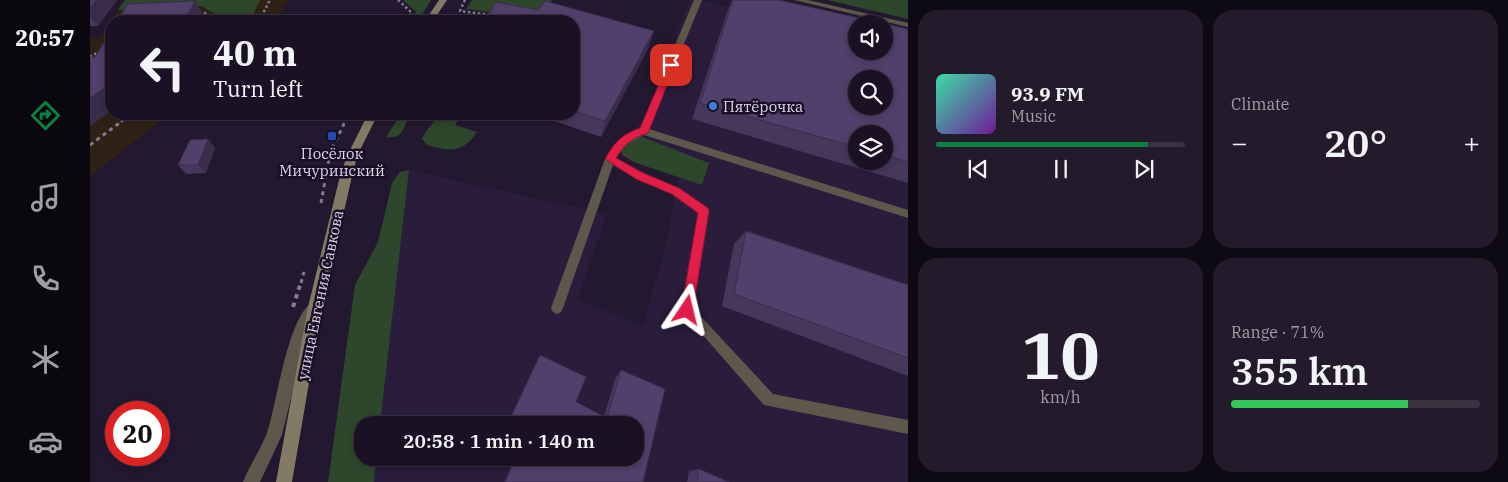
<!DOCTYPE html>
<meta charset="utf-8">
<style>
:root{--surface:#1a1224;--page:#231b2c;--text:#f1f3f6;--muted:#9f9ea6;--line:#383241;--accent:#0b8043}
body{margin:0;font-family:"IBM Plex Serif",serif;background:var(--page);color:var(--text);height:100vh;display:flex;flex-direction:column;font-size:19px;white-space:nowrap}
*{box-sizing:border-box;margin:0}
p{font-size:16px;color:var(--muted)}
.icon{flex:none;width:28px;height:28px;fill:none;stroke:currentColor;stroke-width:2;stroke-linecap:round;stroke-linejoin:round}
.map{position:relative;flex:1;overflow:hidden}
.details{display:flex;flex-direction:column;gap:10px;padding:10px;background:#0e0a14;width:600px}
.details>*{flex:none}
.guide{position:absolute;left:15px;top:15px;width:475px;height:105px;border-radius:20px;box-shadow:0 2px 8px #0003,0 0 0 1px var(--line);background:#1a1224;color:var(--text);overflow:hidden}
.controls{position:absolute;left:758px;top:15px;display:grid;gap:10px}
.controls a{display:grid;place-items:center;width:45px;height:45px;border-radius:50%;background:var(--surface);box-shadow:0 2px 8px #0003,0 0 0 1px var(--line);font-size:25px}
.speed{position:absolute;left:15px;top:401px;display:flex;gap:10px;font-size:25px;font-weight:700;text-align:center}
.speed>*{display:grid;place-content:center;width:65px;height:65px;border-radius:50%;background:var(--surface);box-shadow:0 2px 8px #0003,0 0 0 1px var(--line);line-height:1}
.speed .limit{border:8px solid #d22;background:#fff;color:#111}
.pin{position:absolute;display:grid;place-items:center;width:42px;height:42px;color:#fff;margin:-21px;border-radius:10px;box-shadow:0 2px 8px #0006}
.me{position:absolute;width:55px;margin:-28px;rotate:10deg;stroke-linejoin:round;filter:drop-shadow(0 0 4px #0008)}
.turn{display:flex;align-items:center;gap:18px;height:105px;padding:0 25px;font-size:22px}
.turn .icon{width:65px;height:65px;stroke-width:2.5}
.turn b{display:block;font-size:35px;line-height:42px}
.big{font-size:38px;font-weight:600;line-height:1.1}
.details .widget{flex:1;display:flex;flex-direction:column;justify-content:center;gap:8px;min-width:0;padding:0 18px;border-radius:20px;background:var(--page)}
.details .dial{align-items:center;gap:0}
.dial b{font-size:65px;line-height:1}
.song{display:flex;align-items:center;gap:15px}
.cover{width:60px;height:60px;border-radius:8px;background:linear-gradient(135deg,hsl(160 70% 55%),hsl(280 70% 35%))}
.played{height:5px;border-radius:2px;background:linear-gradient(90deg,var(--accent) 85%,var(--line) 85%)}
.keys{display:flex;justify-content:space-around;direction:ltr}
.heat{display:flex;justify-content:space-between;align-items:center;font-size:28px;direction:ltr}
.charge{height:8px;border-radius:4px;background:linear-gradient(90deg,#34c759 71%,var(--line) 0)}
.details .tiles{flex:1;display:grid;gap:10px;grid-template-columns:repeat(2,1fr)}
.trip{position:absolute;left:264px;top:416px;width:290px;height:50px;border-radius:20px;background:var(--surface);box-shadow:0 2px 8px #0003,0 0 0 1px var(--line);font-weight:600;line-height:50px;text-align:center}
main{display:flex;flex:1;min-height:0}
.dock{display:flex;flex-direction:column;width:90px;justify-content:space-around;align-items:center;background:#0a070e;color:var(--muted)}
.dock .icon{width:35px;height:35px}
.dock .current{color:var(--accent)}
.dock b{font-size:22px;color:var(--text)}
.map>svg:first-child{display:block}
.built{fill:#2a1d3c;fill-rule:evenodd}
.education{fill:#302116}
.green{fill:#2e462b}
.lines{fill:none;stroke-linecap:round;stroke-linejoin:round}
.path-far2{stroke:#837b8f;stroke-width:2.5;stroke-dasharray:2.5 2.5;stroke-linecap:butt}
.path-far1{stroke:#837b8f;stroke-width:3;stroke-dasharray:4 4;stroke-linecap:butt}
.path{stroke:#837b8f;stroke-width:4;stroke-dasharray:4.5 4.5;stroke-linecap:butt}
.lane{fill:#5e584c;fill-rule:evenodd}
.street{fill:#5e584c;fill-rule:evenodd}
.secondary{fill:#837a65;fill-rule:evenodd}
.wall{fill:#46375c;fill-rule:evenodd}
.shaded-wall{fill:#392d4b}
.building{fill:#51406b;stroke:#392d4b;fill-rule:evenodd}
.route{fill:#e11d48;stroke:#92132f}
.shop-dot{fill:#3f7fe0;stroke:#190f26;stroke-width:2}
.transit-dot{fill:#1a4fb4;stroke:#190f26;stroke-width:2}
.labels{text-anchor:middle;dominant-baseline:central;stroke-width:5;stroke-linejoin:round;paint-order:stroke}
.poi-label{font-size:15px;fill:#dcd6e7;stroke:#190f26;text-anchor:start}
.street-label{font-size:15px;fill:#dcd6e7;stroke:#190f26}
</style>
<main>
<nav class="dock">
<b>20:57</b>
<svg class="icon current" aria-label="directions" viewBox="0 0 24 24"><path d="M12 3l9 9-9 9-9-9zM9 14v-3h6M13 9l2 2-2 2"/></svg>
<svg class="icon" aria-label="music" viewBox="0 0 24 24"><path d="M9 18V5l10-2v13"/><circle cx="6" cy="18" r="3"/><circle cx="16" cy="16" r="3"/></svg>
<svg class="icon" aria-label="phone" viewBox="0 0 24 24"><path d="M5 4h4l2 5-3 2q2 4 5 5l2-3 5 2v4C11 20 4 13 5 4z"/></svg>
<svg class="icon" aria-label="climate" viewBox="0 0 24 24"><path d="M12 3v18M4 7l16 10M4 17L20 7"/></svg>
<svg class="icon" aria-label="car" viewBox="0 0 24 24"><path d="M5 17H2v-5l4-1 3-4h7l3 4 3 1v5h-3M9 17h6M6 11h13"/><circle cx="7" cy="17" r="2"/><circle cx="17" cy="17" r="2"/></svg>
</nav>
<div class="map">
<svg width="818" height="482" viewBox="0 0 818 482">
<rect width="100%" height="100%" fill="#221830"/>
<!-- built -->
<path class="built" d="M599 0H612L639 7 766 51 818 49V482H284L286 458H545V425H290L319 170 517 214 488 299 553 327 578 235 585 191 590 179 555 159 540 135 557 117ZM766 79H794V106H766ZM766 134H794V161H766Z"/>
<!-- education -->
<path class="education" d="M35 0H198L186 21H21V114H80L0 176V38H9Z"/>
<!-- green -->
<g class="green">
<path d="M35 0H170L160 21H130L131 17 111 6 28 10Z"/>
<path d="M313 0H341L328 21H319L326 12Z"/>
<path d="M382 0H462L450 15 436 17 376 9Z"/>
<path d="M737 0H818V19Z"/>
<path d="M311 114H321C312 126 316 139 296 137Z"/>
<path d="M347 114H372L365 125 387 132C373 153 360 152 337 145L332 139C335 129 345 125 347 114Z"/>
<path d="M552 137 619 163 612 185 546 163 532 155 531 148 538 142Z"/>
<path d="M319 170 290 425H272V458H286L284 482H238L265 285 288 242 302 183 310 172Z"/>
</g>
<g class="lines">
<!-- path-far2 -->
<g class="path-far2">
<path d="M308 0 322 13 316 21"/>
<path d="M375 0 370 11 402 15"/>
<path d="M109 14 115 13 127 19 126 21"/>
<path d="M169 21 180 0"/>
<path d="M0 57 9 52"/>
<path d="M27 125 42 114"/>
<path d="M253 125 259 114"/>
</g>
<!-- path-far1 -->
<g class="path-far1">
<path d="M0 145 28 124"/>
<path d="M231 203 240 153 254 124"/>
<path d="M211 283 214 272"/>
</g>
<!-- path -->
<path class="path" d="M203 307 211 282"/>
<!-- lane -->
<g class="lane">
<path d="M604 0H612L559 129 818 210V218L554 135 537 144 526 158 554 173 589 188 618 208 619 211 603 308 683 394 818 420V434L674 405 591 310 608 213 581 194 546 179 523 165 473 308 471 312 467 314 463 312 461 308 515 159 531 139 550 129Z"/>
<path d="M704 0H718L818 23V27Z"/>
</g>
<!-- street -->
<path class="street" d="M225 301 230 303 232 307 218 328 192 435 170 482H153C160 465 170 450 177 433 187 405 198 311 225 301Z"/>
<!-- secondary -->
<g class="secondary">
<path d="M349 0H357L343 21H335Z"/>
<path d="M278 114H288L268 154 263 172 232 307 202 482H186L218 307 251 172 258 154Z"/>
</g>
</g>
<!-- wall -->
<g class="wall">
<path d="M0 0H27L8 26H0Z"/>
<path d="M642 0H689L818 29V183L602 119 639 7ZM766 134H794V161H766Z"/>
<path d="M105 1 115 18 113 21H27Z"/>
<path d="M484 21 559 47 511 137 444 114H484Z"/>
<path d="M118 139 125 148 116 173 96 174 88 165Z"/>
<path d="M656 231 818 285V376L632 306 644 244Z"/>
<path d="M531 370 545 458 417 425 486 402 514 416 526 377Z"/>
<path d="M609 469 639 482H597L599 471Z"/>
</g>
<!-- shaded-wall -->
<g class="shaded-wall">
<path d="M6 0H27L8 26 0 17V8Z"/>
<path d="M105 1 115 18 113 21H96L95 19Z"/>
<path d="M564 31 559 47 511 137 515 121Z"/>
<path d="M21 84V111L0 126V98Z"/>
<path d="M118 139 125 148 116 173 108 165Z"/>
</g>
<!-- building -->
<g class="building">
<path d="M0 0H6L0 8Z"/>
<path d="M643 0H689L818 29V162L794 155V134H766V147L610 103ZM766 24H794V51H766ZM766 79H794V106H766Z"/>
<path d="M105 1 95 19 79 20 78 21H27L38 4Z"/>
<path d="M455 1 564 31 515 121 484 111V21H395L406 2 448 10Z"/>
<path d="M21 31V84L0 98V57H5Z"/>
<path d="M118 139 108 165H88L100 140Z"/>
<path d="M656 231 818 285V358L644 294Z"/>
<path d="M450 355 496 377 486 402 517 418 531 370 575 389 553 482H415L425 458H545V425H417Z"/>
<path d="M609 469 639 482H607Z"/>
</g>
<!-- route -->
<path class="route" d="M578 63H581L585 65 559 131 558 133C542 138 534 144 526 158L553 173 589 188 618 208 619 211 603 310 602 314 597 316 593 314 591 310 608 213 582 194 546 179 515 159C524 143 532 134 550 128Z"/>
<!-- markers -->
<circle class="shop-dot" cx="623" cy="106" r="5"/>
<rect class="transit-dot" x="237" y="131" width="10" height="10" rx="2.5"/>
<g class="labels">
<!-- poi labels -->
<g class="poi-label">
<text x="633" y="106">Пятёрочка</text>
<text x="242" y="153" text-anchor="middle">Посёлок<tspan x="242" dy="17">Мичуринский</tspan></text>
</g>
<!-- street labels -->
<g class="street-label">
<text transform="translate(230 295) rotate(-78)">улица Евгения Савкова</text>
</g>
</g>
</svg>
<div class="controls">
<a><svg class="icon" aria-label="sound" viewBox="0 0 24 24"><path d="M4 9h4l5-4v14l-5-4H4zM17 9q2 3 0 6"/></svg></a>
<a><svg class="icon" aria-label="search" viewBox="0 0 24 24"><circle cx="10" cy="10" r="6"/><path d="M15 15l6 6"/></svg></a>
<a><svg class="icon" aria-label="layers" viewBox="0 0 24 24"><path d="M12 4l9 5-9 5-9-5zM3 14l9 5 9-5"/></svg></a>
</div>
<div class="speed"><div class="limit">20</div></div>
<div class="pin" style="left:581px;top:65px;background:#d93025"><svg class="icon" aria-label="arrive" viewBox="0 0 24 24"><path d="M6 21V4h12l-3 4 3 4H6"/></svg></div>
<svg class="me" style="left:597px;top:310px" viewBox="-20 -20 40 40"><path d="M0-17L14 15 0 8-14 15z" fill="#e11d48" stroke="#fff" stroke-width="4"/></svg>
<div class="trip">20:58 · 1 min · 140 m</div>
<div class="guide">
<div class="turn"><svg class="icon" aria-label="left" viewBox="0 0 24 24"><path d="M17 20v-9H6M10 6l-5 5 5 5"/></svg><div><b>40 m</b>Turn left</div></div>
</div>
</div>
<section class="details">
<div class="tiles">
<div class="widget">
<div class="song"><i class="cover"></i><div><b>93.9 FM</b><p>Music</p></div></div>
<div class="played"></div>
<div class="keys"><svg class="icon" aria-label="previous" viewBox="0 0 24 24"><path d="M18 5L8 12l10 7zM5 5v14"/></svg><svg class="icon" aria-label="pause" viewBox="0 0 24 24"><path d="M8 5v14M16 5v14"/></svg><svg class="icon" aria-label="next" viewBox="0 0 24 24"><path d="M6 5l10 7-10 7zM19 5v14"/></svg></div>
</div>
<div class="widget"><p>Climate</p>
<div class="heat"><a>−</a><b class="big">20°</b><a>+</a></div>
</div>
<div class="widget dial"><b>10</b><p>km/h</p></div>
<div class="widget"><p>Range · 71%</p><b class="big">355 km</b><div class="charge"></div></div>
</div>
</section>
</main>
